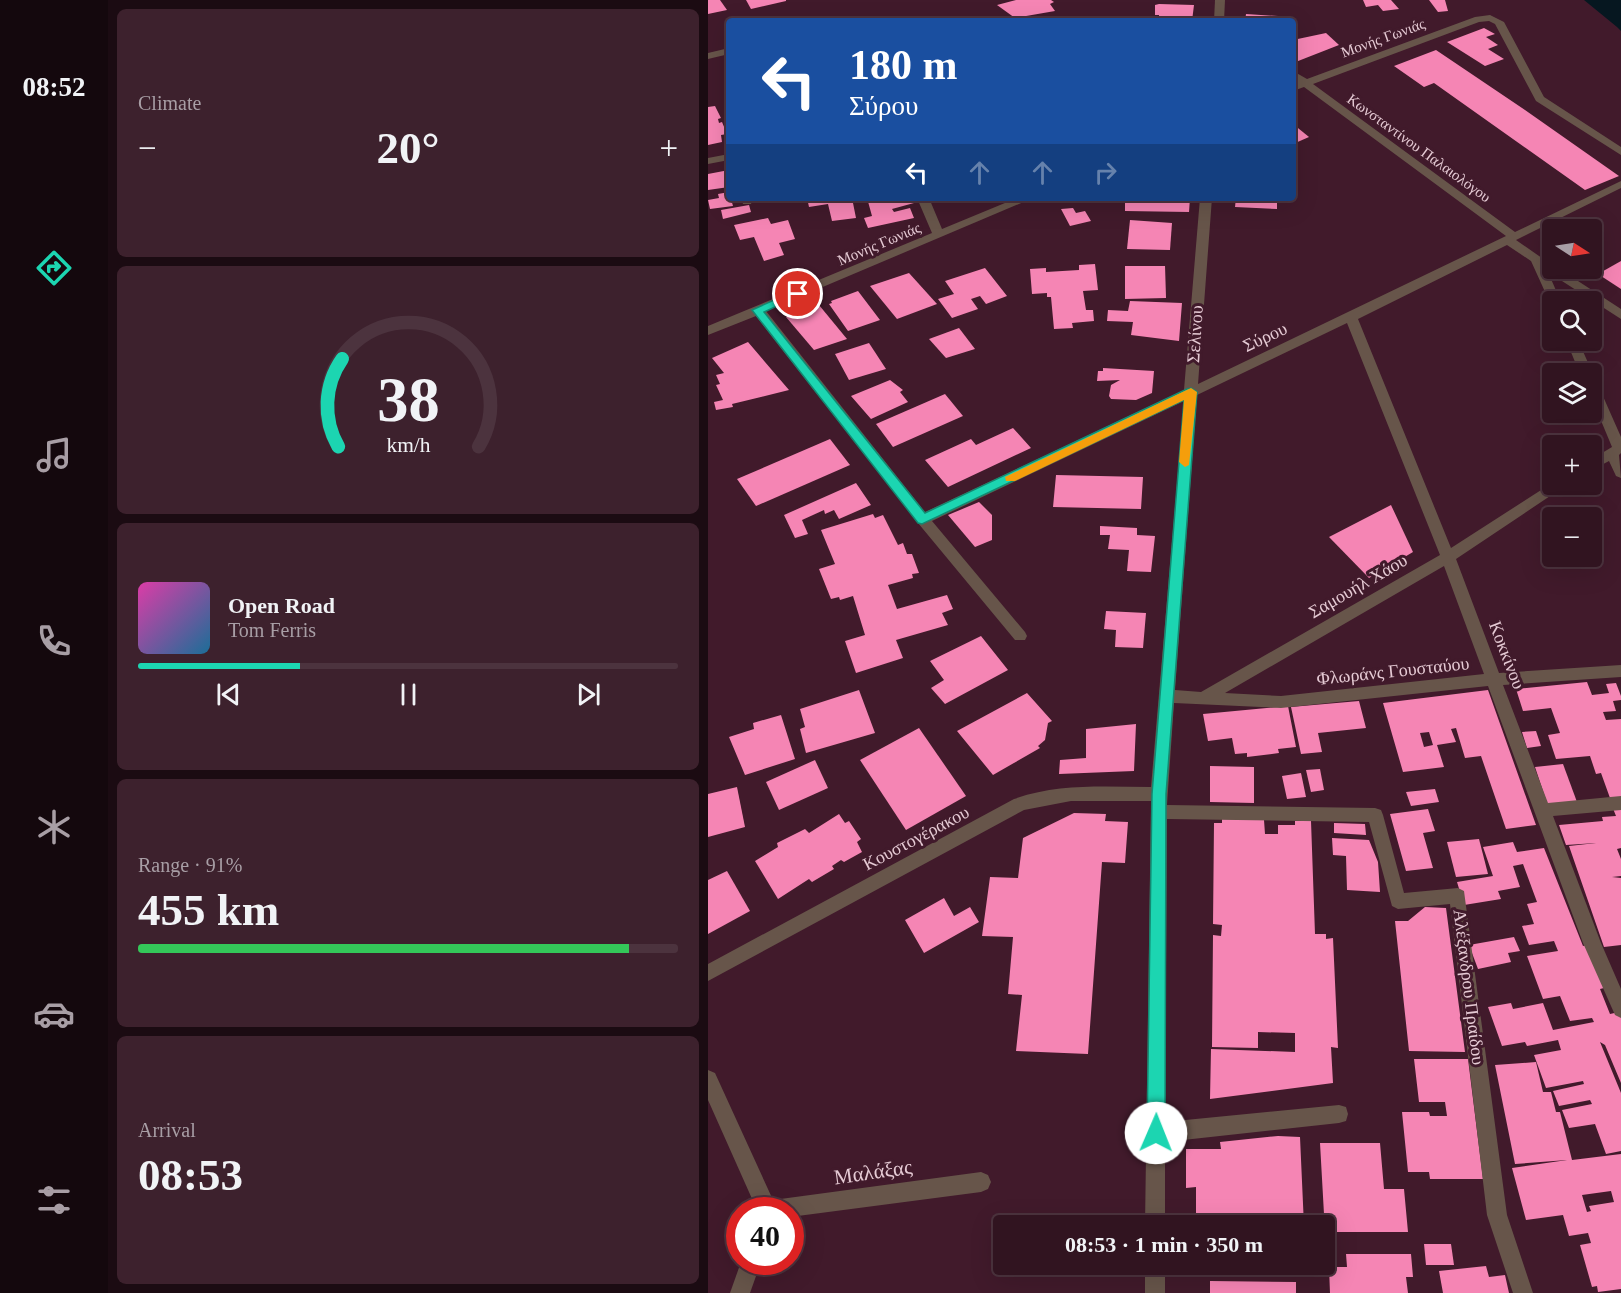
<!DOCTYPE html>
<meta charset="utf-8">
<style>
:root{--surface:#311420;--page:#3d212d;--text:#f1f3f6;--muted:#a89ea5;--line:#4c333e;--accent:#1cd5b1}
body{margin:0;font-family:Georgia,serif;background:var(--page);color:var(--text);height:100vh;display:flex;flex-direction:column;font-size:22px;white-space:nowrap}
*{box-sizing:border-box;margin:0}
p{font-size:20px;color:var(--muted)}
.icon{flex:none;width:33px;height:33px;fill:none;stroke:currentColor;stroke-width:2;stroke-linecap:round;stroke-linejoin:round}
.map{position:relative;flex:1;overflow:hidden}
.panel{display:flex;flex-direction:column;gap:9px;padding:9px;background:#1b0b12;width:600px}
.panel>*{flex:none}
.top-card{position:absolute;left:18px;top:18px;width:570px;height:183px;border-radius:6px;box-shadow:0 6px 24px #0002,0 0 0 2px var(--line);background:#1a4fa0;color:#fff;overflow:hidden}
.needle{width:39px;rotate:102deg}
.fabs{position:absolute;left:834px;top:219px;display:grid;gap:12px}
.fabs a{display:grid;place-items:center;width:60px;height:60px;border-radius:6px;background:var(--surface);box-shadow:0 6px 24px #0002,0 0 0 2px var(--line);font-size:30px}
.speed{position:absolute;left:18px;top:1197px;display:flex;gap:12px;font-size:30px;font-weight:700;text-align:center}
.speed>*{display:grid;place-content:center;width:78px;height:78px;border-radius:50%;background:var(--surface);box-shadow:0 6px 24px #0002,0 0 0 2px var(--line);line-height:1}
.speed .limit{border:9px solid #d22;background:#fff;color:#111}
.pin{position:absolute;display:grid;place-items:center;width:51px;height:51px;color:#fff;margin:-26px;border:3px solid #fff;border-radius:50%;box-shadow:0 2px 6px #0007}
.me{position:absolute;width:66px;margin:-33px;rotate:1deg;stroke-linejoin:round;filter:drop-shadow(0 0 4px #0008)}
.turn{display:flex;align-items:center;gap:21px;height:126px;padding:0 24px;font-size:27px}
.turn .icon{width:78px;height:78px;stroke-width:2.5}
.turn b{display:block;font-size:42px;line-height:51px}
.lanes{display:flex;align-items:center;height:57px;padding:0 24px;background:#0003;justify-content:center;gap:30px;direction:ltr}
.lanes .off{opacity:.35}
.big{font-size:45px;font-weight:600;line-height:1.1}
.panel .tile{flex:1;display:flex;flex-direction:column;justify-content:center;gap:9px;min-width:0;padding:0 21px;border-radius:9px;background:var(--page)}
.panel .dial{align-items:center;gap:0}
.dial svg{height:156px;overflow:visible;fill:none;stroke:var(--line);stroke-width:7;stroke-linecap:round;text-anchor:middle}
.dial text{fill:var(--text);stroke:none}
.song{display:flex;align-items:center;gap:18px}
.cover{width:72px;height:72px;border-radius:9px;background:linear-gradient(135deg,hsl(320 70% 55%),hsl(200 70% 35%))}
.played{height:6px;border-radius:3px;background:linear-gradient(90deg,var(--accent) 30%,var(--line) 30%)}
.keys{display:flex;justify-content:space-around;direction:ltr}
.heat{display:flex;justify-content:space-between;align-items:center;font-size:33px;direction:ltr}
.charge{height:9px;border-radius:4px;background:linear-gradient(90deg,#34c759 91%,var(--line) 0)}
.trip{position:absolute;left:285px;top:1215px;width:342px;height:60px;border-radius:6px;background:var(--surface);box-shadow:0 6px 24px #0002,0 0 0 2px var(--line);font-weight:600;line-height:60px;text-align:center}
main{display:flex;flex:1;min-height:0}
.tabs{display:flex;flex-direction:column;width:108px;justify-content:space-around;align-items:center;background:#14080d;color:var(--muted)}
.tabs .icon{width:42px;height:42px}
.tabs .selected{color:var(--accent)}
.tabs b{font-size:27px;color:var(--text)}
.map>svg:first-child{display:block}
.water{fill:#061720}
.building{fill:#f585b4;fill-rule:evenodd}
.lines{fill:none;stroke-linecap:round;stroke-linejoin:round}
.minor{fill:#67554a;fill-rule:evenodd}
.route{fill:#1cd5b1;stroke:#128a73;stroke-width:1.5}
.slow{fill:#f59e0b}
.labels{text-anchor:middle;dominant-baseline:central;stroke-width:6;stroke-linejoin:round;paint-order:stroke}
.far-street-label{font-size:15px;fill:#e5cad4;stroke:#411a2b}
.street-label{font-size:18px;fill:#e5cad4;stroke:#411a2b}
.near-street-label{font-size:21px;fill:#e5cad4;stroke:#411a2b}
</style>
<main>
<nav class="tabs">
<b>08:52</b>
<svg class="icon selected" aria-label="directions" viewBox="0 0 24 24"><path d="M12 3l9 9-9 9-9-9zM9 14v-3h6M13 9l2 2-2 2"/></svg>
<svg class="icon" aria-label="music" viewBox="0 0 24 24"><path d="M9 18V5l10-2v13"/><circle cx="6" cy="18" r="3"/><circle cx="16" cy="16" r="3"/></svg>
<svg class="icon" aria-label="phone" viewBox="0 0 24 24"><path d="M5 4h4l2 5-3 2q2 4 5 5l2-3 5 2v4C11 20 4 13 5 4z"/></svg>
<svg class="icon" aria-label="climate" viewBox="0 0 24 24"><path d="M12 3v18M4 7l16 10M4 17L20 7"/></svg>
<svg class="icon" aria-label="car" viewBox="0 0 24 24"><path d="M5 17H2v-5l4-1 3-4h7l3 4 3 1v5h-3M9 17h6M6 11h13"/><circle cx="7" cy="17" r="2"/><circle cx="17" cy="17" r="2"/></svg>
<svg class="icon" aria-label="filters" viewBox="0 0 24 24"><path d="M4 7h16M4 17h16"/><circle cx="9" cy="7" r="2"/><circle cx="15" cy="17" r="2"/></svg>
</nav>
<section class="panel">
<div class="tile"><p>Climate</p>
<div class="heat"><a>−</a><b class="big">20°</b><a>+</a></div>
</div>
<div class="tile dial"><svg viewBox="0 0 100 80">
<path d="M14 69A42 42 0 1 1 86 69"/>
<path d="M14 69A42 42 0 0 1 16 24" stroke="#1cd5b1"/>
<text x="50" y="56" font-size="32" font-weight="700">38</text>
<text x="50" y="72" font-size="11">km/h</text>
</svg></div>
<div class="tile">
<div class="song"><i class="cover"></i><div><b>Open Road</b><p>Tom Ferris</p></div></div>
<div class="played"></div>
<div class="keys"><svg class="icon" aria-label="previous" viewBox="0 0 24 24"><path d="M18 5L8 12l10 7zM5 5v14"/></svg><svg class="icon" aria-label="pause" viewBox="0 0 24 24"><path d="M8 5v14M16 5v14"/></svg><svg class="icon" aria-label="next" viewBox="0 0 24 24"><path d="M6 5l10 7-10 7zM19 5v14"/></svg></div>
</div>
<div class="tile"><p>Range · 91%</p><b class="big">455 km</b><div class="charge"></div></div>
<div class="tile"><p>Arrival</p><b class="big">08:53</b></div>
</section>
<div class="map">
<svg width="913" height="1293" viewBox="0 0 913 1293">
<rect width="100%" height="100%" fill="#411a2b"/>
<!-- water -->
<path class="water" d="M876 0H913V31L909 27Z"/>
<!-- building -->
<g class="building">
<path d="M0 0H12L19 10 0 14Z"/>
<path d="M38 0H78V1L43 9Z"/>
<path d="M308 0H343L346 2 342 4 347 11 307 18 289 5Z"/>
<path d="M655 0H683L691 9 675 11 670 5 658 7Z"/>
<path d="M721 0H737L740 11 730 12Z"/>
<path d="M451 4 486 5 484 21H451V15H447V5Z"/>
<path d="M538 14 570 16 574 21H537Z"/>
<path d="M776 28 787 34 778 37 790 45 780 49 796 59 777 66 739 42Z"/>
<path d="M618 33 631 45 585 63V40Z"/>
<path d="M728 50 817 110 911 176 877 190 726 83 716 87 686 66Z"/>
<path d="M7 106 13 118 10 119 11 123 14 122 19 134 13 135 14 142 0 145V107Z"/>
<path d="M585 124 601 137 585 144Z"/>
<path d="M21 170V187L0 190V174Z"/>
<path d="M21 192 25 206 2 209 0 200 11 198 10 194Z"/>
<path d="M99 198H144L148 218 124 221 120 204 101 207Z"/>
<path d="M159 198H169V201L204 198 206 203 184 209 186 212 202 208 206 218 160 228 156 218 164 216Z"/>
<path d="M450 198H482L481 212 417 211V202L450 200Z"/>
<path d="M528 198H569V209L527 207Z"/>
<path d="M41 205 43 212 15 219 13 210Z"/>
<path d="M365 208 368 213 377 211 383 221 362 226 353 209Z"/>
<path d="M60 218 63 224 80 220 87 239 71 243 76 255 56 261 46 237 32 240 26 225Z"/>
<path d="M422 220 464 223 462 250 419 249Z"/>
<path d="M913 261V289L890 274Z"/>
<path d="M387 264 390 290 375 291 378 310H385L386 321 364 323 365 328 346 329 343 297H339V293L324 294 322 269 338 268V272L371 270V265Z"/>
<path d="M417 266H457L458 298 417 299Z"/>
<path d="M277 268 299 296 278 304 272 296 263 299 270 309 244 318 230 299 246 294 237 281Z"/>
<path d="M201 273 229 304 189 319 162 286Z"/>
<path d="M150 291 172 320 140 331 121 304 124 303 123 301Z"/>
<path d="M422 301 474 303 471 341 423 335 425 322 399 321 400 310 420 311Z"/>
<path d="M111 305 139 339 106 350 78 317Z"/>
<path d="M251 328 267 349 238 358 221 339Z"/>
<path d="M40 342 81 390 24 404 25 407 8 410 6 402 15 400 8 385 12 384 8 375 16 373 4 358Z"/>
<path d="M161 343 178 369 141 380 127 354Z"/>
<path d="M395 368 446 371 444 393 428 400 403 399 401 396 403 385 412 380 389 381 390 371H395Z"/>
<path d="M182 380 195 390 192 392 200 402 163 419 143 396Z"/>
<path d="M237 394 255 416 185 447 168 424Z"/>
<path d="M305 428 323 448 240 487 217 460 263 439 268 445Z"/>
<path d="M122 439 142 465 48 506 29 479Z"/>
<path d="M348 475 435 477 433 509 345 507Z"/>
<path d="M148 483 163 505 131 519 126 510 117 514 116 510 94 520 100 534 87 538 76 515Z"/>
<path d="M271 502 284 515V540L267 547 240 515Z"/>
<path d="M683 505 705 552 661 578 621 537Z"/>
<path d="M165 514 167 518 175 515 190 545 195 543 199 554H204L211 573 204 574 205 578 180 585 189 609 239 595 245 609 234 613 240 625 188 640 195 658 148 673 137 641 157 635 145 596 132 600 131 597 123 599 111 569 127 564 113 530Z"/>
<path d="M392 526 429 528V535L447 536 443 572 419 571 421 550 400 549 402 535H392Z"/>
<path d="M398 611 438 613 435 648 407 647 408 630 396 629Z"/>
<path d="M273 636 300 670 237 704 223 688 236 680 222 661Z"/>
<path d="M879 682 884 695 901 693 898 684 908 683 913 696V700L905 701 908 711 895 712 898 720 913 719V797L902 798 893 773 888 774 882 756 848 759 840 735 852 733 843 708 815 711 808 689Z"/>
<path d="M151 690 167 733 98 753 92 729 97 727 92 709Z"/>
<path d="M780 690 802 752 828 825 798 829 773 756 757 758 748 728 743 729 748 742 729 745 736 767 695 772 675 703ZM721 732 725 745 716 747 712 733Z"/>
<path d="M319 693 344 721 340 723 337 740 330 746 332 748 285 775 249 731Z"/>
<path d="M651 701 658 728 610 733 614 752 593 754 583 707Z"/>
<path d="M580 706 588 747 570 749 571 753 539 757V753L527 754 524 738 500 741 495 714Z"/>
<path d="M73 715 87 759 37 775 21 737 46 729 45 723Z"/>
<path d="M428 724 426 771 351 774 352 760 378 758V729Z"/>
<path d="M211 728 258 796 198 830 152 760Z"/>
<path d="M828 731 833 746 819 748 814 732Z"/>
<path d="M107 760 120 788 71 810 58 782Z"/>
<path d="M855 764 869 802 840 806 827 767Z"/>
<path d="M502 766 546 767V803L502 802Z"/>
<path d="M612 769 616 790 603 792 598 770Z"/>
<path d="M593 773 598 797 579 799 574 776Z"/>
<path d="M29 787 37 827 0 837V794Z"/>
<path d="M727 789 731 802 703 806 698 792Z"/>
<path d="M913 805V848L909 849 913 859V876L904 877 913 878V945L896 947 861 846 888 843 858 845 851 825 895 821 894 817 908 816 904 806Z"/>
<path d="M720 809 727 831 715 833 725 868 698 871 682 814Z"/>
<path d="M366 813 398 814 397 821 420 822 417 863 394 862 380 1054 308 1051 314 995 300 994 305 937 274 936 282 877 310 878 315 838Z"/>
<path d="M131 814 137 823 141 821 153 839 149 842 154 852 136 862 133 860 124 866 126 869 104 882 101 879 70 899 47 861 70 847 69 843 97 829 101 833Z"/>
<path d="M514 819 556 820 557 834H570V825H587V821H603L607 934H618V939L625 938 630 1048 623 1047 625 1083 502 1099 503 1049 587 1052V1033L550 1032V1048L504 1047 505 935 513 936 514 925 505 924 506 823H514Z"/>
<path d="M626 823 657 824 658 835 626 833Z"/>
<path d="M624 838 661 840 670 862 672 892 639 890 638 856 625 855Z"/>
<path d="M771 839 780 874 748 877 739 842Z"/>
<path d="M805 842 809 852 836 848 875 946 879 945 896 988 892 989 902 1014 911 1012 913 1017V1083L897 1045 892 1042 913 1093V1151L898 1154 887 1124 861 1128 854 1110 884 1104 882 1100 851 1106 845 1091 876 1084 875 1081 838 1088 826 1055 853 1050 850 1040 819 1046 817 1042 794 1046 780 1007 803 1003 805 1009 835 1003 845 1030 886 1022 884 1018 862 1021 852 996 835 999 819 956 850 951 846 941 821 945 814 926 826 924 819 904 829 902 815 864 805 866 812 887 790 891 793 899 756 905 749 882 785 876 775 847Z"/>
<path d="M19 871 42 911 0 934V880Z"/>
<path d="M236 898 246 916 262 907 271 922 216 953 197 920Z"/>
<path d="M717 907 738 908 757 1052 701 1051 687 921H700Z"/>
<path d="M806 937 812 951 800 953 803 962 770 969 761 945Z"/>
<path d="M706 1059H760L775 1179H722L721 1172H700L694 1112H721L722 1116H739L737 1102H711Z"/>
<path d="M828 1062 835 1092H843L848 1112H852L864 1160 913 1154V1289L890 1292 889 1286 884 1287 872 1245 883 1243 880 1233 861 1236 855 1215 818 1220 804 1168 859 1160 807 1164 787 1065ZM903 1191 906 1202 881 1206 883 1211 879 1212 874 1195Z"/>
<path d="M570 1136 592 1137 596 1226 488 1224V1187L478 1188V1149H513L512 1142Z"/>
<path d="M612 1143H672L676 1189H696L700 1232H617Z"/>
<path d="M716 1244H743L746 1265H718Z"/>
<path d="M638 1254H703L705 1277H698L700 1293H622L621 1267H639Z"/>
<path d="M778 1266 781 1277 797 1275 801 1293H735L731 1271Z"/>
<path d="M502 1281 588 1282V1293H502Z"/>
</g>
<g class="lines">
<!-- minor -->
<g class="minor">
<path d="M507 0H517L516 21H506Z"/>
<path d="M782 15 796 22 836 97 913 147V155L828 101 787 24 781 21 771 22 605 84 807 232 913 181V188L808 240 844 265V268H850L913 309V319L840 272 853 302H844L843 305 823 261 799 245 650 319 743 548 844 483 860 484 748 559 791 673 913 665V677L795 685 840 803 913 796V810L845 816 893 943 913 989V1018L907 1015 875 943 780 686 573 708 466 703 459 805 667 808 673 810 675 815 696 893 750 888 756 891 799 1215 825 1293H805L779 1215 742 904 690 909 684 906 661 822 459 819 457 1122 631 1105 638 1107 640 1114 638 1121 631 1123 457 1142V1226H437L443 801H363L316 810 0 981V964L306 799C351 783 397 787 443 787L476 401 224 521 317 632 319 636 317 640H307L210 523 48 316 0 335V326L224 233 209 198H221L234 229 309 198H325L58 311 217 512 476 390 492 198H504L490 384 798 236 596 87 585 91V84L590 83 585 79V71L599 79 767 17ZM639 323 732 555 493 692 467 690 489 395ZM736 566 776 674 573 696 517 693Z"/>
<path d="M21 48V54L0 59V53Z"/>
<path d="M21 154V160L0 164V158Z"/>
<path d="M33 198H45L43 204H35Z"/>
<path d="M858 340H870L885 374 884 377V374H872Z"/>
<path d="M884 381 890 385 913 437V453L911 455 913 478 908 476 901 461 884 470V459L904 447 884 399Z"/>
<path d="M0 1070 7 1073 65 1200 273 1172 280 1175 283 1182 280 1189 273 1192 82 1217V1210H49L0 1100Z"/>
<path d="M33 1262H53L42 1293H22Z"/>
<rect x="437" y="1264" width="20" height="29"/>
</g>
</g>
<!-- route -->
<path class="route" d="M86 291 95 294 56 312 217 513 479 389 483 388 489 392 458 794 457 1133 454 1140 448 1142 442 1140 439 1133 444 794 476 400 214 524 210 523 44 310Z"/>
<!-- slow -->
<path class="slow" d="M483 388 489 392 481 465 477 467 471 462 476 400 307 481H298L297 477Z"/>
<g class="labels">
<!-- far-street labels -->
<g class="far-street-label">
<text transform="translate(675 38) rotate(-20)">Μονής Γωνιάς</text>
<text transform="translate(711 148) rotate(36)">Κωνσταντίνου Παλαιολόγου</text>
<text transform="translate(171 244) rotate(-23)">Μονής Γωνιάς</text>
</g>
<!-- street labels -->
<g class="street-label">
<text transform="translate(487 334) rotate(-86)">Σελίνου</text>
<text transform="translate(557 337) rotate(-25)">Σύρου</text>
<text transform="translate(650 586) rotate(-30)">Σαμουήλ Χάου</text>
<text transform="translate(799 655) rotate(69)">Κοκκίνου</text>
<text transform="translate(685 671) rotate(-6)">Φλωράνς Γουσταύου</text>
<text transform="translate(208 838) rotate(-28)">Κουστογέρακου</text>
<text transform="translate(761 987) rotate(83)">Αλέξανδρου Πραίδου</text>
</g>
<!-- near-street labels -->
<g class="near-street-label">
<text transform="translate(165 1172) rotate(-8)">Μαλάξας</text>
</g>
</g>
</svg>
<div class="fabs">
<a><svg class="needle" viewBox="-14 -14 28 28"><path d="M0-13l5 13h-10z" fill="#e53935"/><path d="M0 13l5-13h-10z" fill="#a89ea5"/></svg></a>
<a><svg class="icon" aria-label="search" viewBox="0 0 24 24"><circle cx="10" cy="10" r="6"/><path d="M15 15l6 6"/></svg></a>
<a><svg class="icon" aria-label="layers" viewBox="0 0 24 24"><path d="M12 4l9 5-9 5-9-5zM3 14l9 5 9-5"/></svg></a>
<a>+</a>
<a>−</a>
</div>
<div class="speed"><div class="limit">40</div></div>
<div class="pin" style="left:90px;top:294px;background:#d93025"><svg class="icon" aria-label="arrive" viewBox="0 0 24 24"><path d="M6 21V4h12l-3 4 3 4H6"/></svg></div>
<svg class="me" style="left:448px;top:1133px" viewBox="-20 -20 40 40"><circle r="19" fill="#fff"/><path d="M0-13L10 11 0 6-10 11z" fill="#1cd5b1"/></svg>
<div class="trip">08:53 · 1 min · 350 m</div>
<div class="top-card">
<div class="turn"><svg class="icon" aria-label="left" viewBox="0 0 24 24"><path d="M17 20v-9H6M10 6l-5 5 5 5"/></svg><div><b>180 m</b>Σύρου</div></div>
<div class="lanes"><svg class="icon" aria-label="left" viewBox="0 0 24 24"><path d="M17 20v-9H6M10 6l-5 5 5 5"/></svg><svg class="icon off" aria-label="ahead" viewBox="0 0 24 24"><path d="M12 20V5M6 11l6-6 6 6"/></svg><svg class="icon off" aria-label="ahead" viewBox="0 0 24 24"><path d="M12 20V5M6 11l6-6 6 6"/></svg><svg class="icon off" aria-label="right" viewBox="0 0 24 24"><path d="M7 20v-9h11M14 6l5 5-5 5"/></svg></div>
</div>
</div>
</main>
